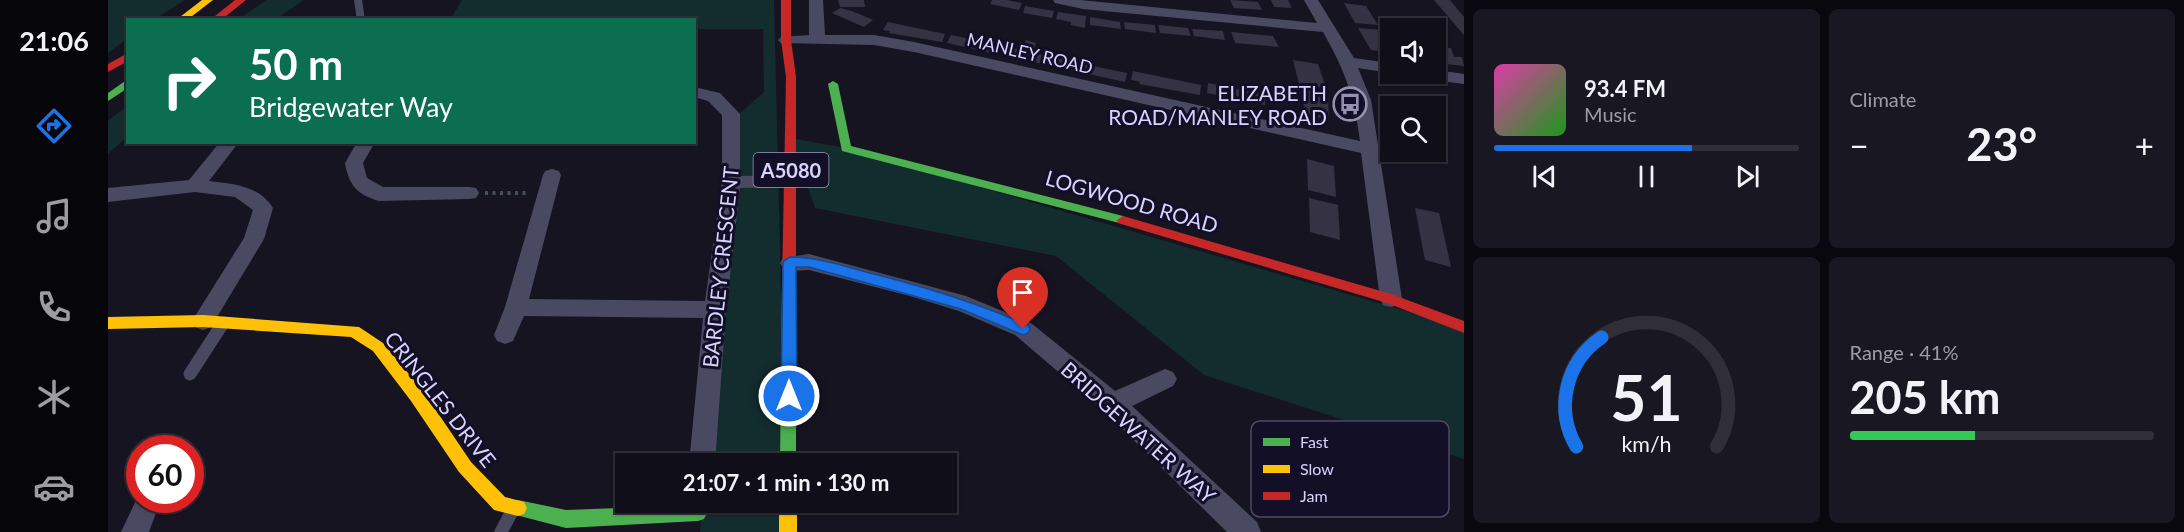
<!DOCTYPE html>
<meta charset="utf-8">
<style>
:root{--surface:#100f19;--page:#191822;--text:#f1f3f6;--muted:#9c9ca2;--line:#302f38;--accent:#1a73e8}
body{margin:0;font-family:Lato,sans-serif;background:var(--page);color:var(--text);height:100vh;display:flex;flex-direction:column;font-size:22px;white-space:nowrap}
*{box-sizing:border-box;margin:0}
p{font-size:20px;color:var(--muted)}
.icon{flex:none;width:33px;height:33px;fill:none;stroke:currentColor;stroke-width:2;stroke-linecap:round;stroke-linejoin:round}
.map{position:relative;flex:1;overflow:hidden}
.side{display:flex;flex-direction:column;gap:9px;padding:9px;background:#09080e;width:720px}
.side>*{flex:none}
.guide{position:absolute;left:18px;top:18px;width:570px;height:126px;border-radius:0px;box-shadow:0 2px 4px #0004,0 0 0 2px var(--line);background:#0b6e4f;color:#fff;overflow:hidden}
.controls{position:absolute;left:1272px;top:18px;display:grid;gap:12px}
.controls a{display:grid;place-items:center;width:66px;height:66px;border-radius:0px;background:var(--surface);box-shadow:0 2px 4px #0004,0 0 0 2px var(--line);font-size:30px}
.speed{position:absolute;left:18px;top:435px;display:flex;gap:12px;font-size:30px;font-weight:700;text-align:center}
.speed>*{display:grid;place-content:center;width:78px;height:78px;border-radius:50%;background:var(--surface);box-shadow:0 2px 4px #0004,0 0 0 2px var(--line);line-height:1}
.speed .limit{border:9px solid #d22;background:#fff;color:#111}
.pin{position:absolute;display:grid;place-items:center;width:51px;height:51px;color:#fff;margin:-62px -26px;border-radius:50% 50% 50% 0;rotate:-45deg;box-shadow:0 0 6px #0007}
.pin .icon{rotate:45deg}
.me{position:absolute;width:66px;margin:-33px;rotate:0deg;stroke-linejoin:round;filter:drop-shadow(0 0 4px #0008)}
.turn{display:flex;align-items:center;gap:21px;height:126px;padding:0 24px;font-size:27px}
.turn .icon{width:78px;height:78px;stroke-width:2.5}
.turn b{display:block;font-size:42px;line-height:51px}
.big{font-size:45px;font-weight:700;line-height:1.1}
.side .card{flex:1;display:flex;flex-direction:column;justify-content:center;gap:9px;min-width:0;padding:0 21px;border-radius:9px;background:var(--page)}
.side .dial{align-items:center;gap:0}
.dial svg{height:156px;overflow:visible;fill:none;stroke:var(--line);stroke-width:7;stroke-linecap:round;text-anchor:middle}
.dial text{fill:var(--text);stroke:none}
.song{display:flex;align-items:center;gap:18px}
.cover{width:72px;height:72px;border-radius:9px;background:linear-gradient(135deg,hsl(320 70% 55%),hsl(120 70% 35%))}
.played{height:6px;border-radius:3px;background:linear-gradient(90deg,var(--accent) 65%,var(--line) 65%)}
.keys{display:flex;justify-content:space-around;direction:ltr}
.heat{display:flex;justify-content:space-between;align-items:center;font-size:33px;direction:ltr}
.charge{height:9px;border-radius:4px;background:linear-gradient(90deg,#34c759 41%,var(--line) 0)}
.side .tiles{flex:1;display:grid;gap:9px;grid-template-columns:repeat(2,1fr)}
.trip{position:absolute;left:507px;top:453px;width:342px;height:60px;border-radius:0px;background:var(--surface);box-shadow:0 2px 4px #0004,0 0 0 2px var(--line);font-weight:700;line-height:60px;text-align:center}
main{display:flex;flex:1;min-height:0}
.dock{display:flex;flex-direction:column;width:108px;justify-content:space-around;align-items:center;background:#06060a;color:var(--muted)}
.dock .icon{width:42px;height:42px}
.dock .selected{color:var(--accent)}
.dock b{font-size:27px;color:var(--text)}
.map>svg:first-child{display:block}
.green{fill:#132c2d}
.building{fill:#343243}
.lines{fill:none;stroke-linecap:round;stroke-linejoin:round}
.path{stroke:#44505f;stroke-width:4;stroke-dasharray:3 4.5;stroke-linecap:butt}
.lane-far1{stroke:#4a4962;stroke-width:8}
.lane{stroke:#4a4962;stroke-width:13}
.street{fill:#4a4962;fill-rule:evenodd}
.fast{fill:#4caf50;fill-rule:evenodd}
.slow{fill:#ffc107;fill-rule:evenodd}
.jam{fill:#c62828;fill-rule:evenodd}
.route{fill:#1a73e8;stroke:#114b97;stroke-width:1.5}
.labels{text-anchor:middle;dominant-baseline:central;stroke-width:6;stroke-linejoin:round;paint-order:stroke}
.far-street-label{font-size:18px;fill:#d9d4ff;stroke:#130f26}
.shield{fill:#130f26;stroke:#9e99be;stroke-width:1.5}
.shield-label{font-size:20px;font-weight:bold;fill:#d9d4ff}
.poi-label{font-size:21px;fill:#d9d4ff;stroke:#130f26;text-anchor:end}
.street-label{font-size:21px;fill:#d9d4ff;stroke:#130f26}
.key{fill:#130f26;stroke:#4e4a67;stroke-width:1.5}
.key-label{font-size:16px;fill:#d9d4ff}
</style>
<main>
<nav class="dock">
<b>21:06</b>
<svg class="icon selected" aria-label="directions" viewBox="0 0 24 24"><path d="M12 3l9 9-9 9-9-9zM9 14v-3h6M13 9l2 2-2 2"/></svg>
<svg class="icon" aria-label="music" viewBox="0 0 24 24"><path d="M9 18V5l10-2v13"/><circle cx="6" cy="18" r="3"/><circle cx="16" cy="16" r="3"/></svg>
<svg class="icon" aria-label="phone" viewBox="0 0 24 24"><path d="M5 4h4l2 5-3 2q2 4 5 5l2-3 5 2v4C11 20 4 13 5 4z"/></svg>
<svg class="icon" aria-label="climate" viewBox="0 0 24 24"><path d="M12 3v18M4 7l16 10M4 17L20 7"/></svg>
<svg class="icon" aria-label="car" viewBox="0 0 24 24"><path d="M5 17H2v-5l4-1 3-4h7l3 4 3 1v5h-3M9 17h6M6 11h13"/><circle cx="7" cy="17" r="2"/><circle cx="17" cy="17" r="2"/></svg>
</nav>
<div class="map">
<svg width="1356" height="532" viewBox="0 0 1356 532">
<rect width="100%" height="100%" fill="#161421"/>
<!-- green -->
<g class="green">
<path d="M0 0H77L47 19 20 20 19 39 0 53Z"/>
<path d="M158 0H196L168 19H131Z"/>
<path d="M354 0H666L677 463H598L631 114 656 92 655 29H587L586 20H342Z"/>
<path d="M19 106V137L0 154V121Z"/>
<path d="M682 138 738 148 1356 328V459L1096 375 948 256 707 208Z"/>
<path d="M595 503H677L678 532H592Z"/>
</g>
<!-- building -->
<g class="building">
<path d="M730 0H756L757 7H732Z"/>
<path d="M884 0H899L914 3 911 10 882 4Z"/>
<path d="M1122 0 1150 2 1154 10 1126 8Z"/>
<path d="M1163 0H1180L1184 8 1166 7Z"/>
<path d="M1326 0H1342L1356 17V35Z"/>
<path d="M1236 3 1258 6 1270 25 1247 23Z"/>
<path d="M917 6 946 11 944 18 915 13Z"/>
<path d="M732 8 744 11 765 20 756 27 724 13Z"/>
<path d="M950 12 978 16 977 28 963 25V22L948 19Z"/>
<path d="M982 17 1012 22 1013 29 982 25Z"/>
<path d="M780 22 837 34 834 42 781 33 782 31 775 30Z"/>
<path d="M1016 22 1047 25 1048 33 1017 29Z"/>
<path d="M1050 25 1080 28 1083 36 1052 33Z"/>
<path d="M1250 28 1273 30 1282 45V52L1263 50Z"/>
<path d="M1084 29 1115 31 1117 40 1086 36Z"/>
<path d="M1123 32 1165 36 1171 47 1127 43Z"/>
<path d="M843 35 867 40 892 46 888 54 839 43Z"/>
<path d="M918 40 928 43 925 53 960 60 957 69 912 59 910 61 894 55 896 46 913 50Z"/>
<path d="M1332 47 1343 48 1346 57H1354L1356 66 1328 63V54L1338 55Z"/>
<path d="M1185 60 1210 64 1218 88 1191 84Z"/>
<path d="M965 62 1019 73 1017 82 963 70Z"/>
<path d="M1025 71 1093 85 1092 95 1031 84 1032 82 1023 80Z"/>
<path d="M1100 83 1157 95V105L1099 93Z"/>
<path d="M1195 89 1220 94 1221 120 1196 114Z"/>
<path d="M1199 159 1226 166 1228 197 1200 190Z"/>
<path d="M1201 198 1230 205 1232 240 1202 232Z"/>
<path d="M1307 208 1331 213 1343 267 1317 260Z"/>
</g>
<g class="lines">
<!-- path -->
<path class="path" d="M377 193H421"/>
<!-- lane-far1 -->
<path class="lane-far1" d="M250 0 253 20"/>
<!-- lane -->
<g class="lane">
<path d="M82 374 115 323"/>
<path d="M51 448 53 441"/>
<path d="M393 532 403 513"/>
</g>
<!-- street -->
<g class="street">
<path d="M701 0H715L717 35H766L806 42 1252 141C1246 95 1238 73 1215 32L975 9 947 3 945 0H972L1209 23 1196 0H1210L1246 58 1282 63V73L1250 68 1263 100 1294 299 1291 305 1283 307 1275 305 1272 299 1253 153 806 52 766 45 673 43 670 40 673 37 701 35Z"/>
<path d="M1328 70 1356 74V84L1317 79 1309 74H1328Z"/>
<path d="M586 87 612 93 632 114V176L683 175 690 177 692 181 690 185 683 187 632 188 618 310 607 464H581L595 318 416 316 405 341 397 344 389 341 386 335 397 307 435 175 437 171 444 169 451 171 453 175 421 299 597 301 614 182V115L600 101 586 97Z"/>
<path d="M112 142H131L101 181C124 184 151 185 165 208L156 239 103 327 95 330 87 327 84 321 136 238 145 210 127 197 87 192 0 202V188L81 180Z"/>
<path d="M249 142H267L255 163 259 178 275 187H361L368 188 371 193 368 198 361 199 271 201C248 194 241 185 237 163Z"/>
<path d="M701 254 858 296 923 323 1007 391 1057 369 1065 372 1069 379 1065 386 1024 406 1149 522 1153 532H1119L996 411 907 335 851 311 802 296 701 270 682 271 675 268 672 263 675 258Z"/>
<path d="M32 492V500H51L52 502 41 532H13Z"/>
</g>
<!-- fast -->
<g class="fast">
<path d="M20 79V88L0 101V93Z"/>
<path d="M725 81 730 84 743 146 1015 216 1021 220 1015 224 734 151 720 84Z"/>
<path d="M681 280 686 281 688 285V464H672L674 285 676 281Z"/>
<path d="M410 500 458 510 590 505 596 507 599 513 596 519 590 521 458 528 404 514 401 508 404 502Z"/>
</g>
<!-- slow -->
<g class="slow">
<path d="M94 0H105L79 20H68Z"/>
<path d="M95 315 251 327 275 343 315 391 363 462 397 497 416 502 419 508 416 514 410 516 386 510 351 472 303 401 265 351 243 337 95 327 0 329V317Z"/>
<rect x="671" y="502" width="18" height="30"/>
</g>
<!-- jam -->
<g class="jam">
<path d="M127 0H138L113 20H102Z"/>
<path d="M673 0H683V40L688 77V285L686 289H676L674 285 678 77 673 40Z"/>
<path d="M20 53V61L0 72V64Z"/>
<path d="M1015 216 1283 294 1356 321V333L1279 303 1010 223 1009 220Z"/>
</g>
</g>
<!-- route -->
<path class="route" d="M682 257C708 257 733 265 758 272 815 286 866 302 920 325L922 329 920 333 915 335 853 309 701 267H688L689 396 686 401 681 403 675 401 673 396 675 262Z"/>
<!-- icons -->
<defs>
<g id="bus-ring" transform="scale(1.725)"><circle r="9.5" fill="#130f26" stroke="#9591b1" stroke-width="1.5"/><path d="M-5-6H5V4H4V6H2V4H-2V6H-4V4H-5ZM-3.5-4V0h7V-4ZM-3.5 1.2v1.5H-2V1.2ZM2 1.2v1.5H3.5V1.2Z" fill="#9591b1"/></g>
</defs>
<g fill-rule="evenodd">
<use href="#bus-ring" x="1242" y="104"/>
</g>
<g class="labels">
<!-- far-street labels -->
<g class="far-street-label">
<text transform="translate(922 53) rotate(13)">MANLEY ROAD</text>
</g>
<!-- shield labels -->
<rect class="shield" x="645.5" y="153" width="75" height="34" rx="4.5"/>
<g class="shield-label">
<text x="683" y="170">A5080</text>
</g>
<!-- poi labels -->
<g class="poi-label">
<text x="1219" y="92">ELIZABETH<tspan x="1219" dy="24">ROAD/MANLEY ROAD</tspan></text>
</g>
<!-- street labels -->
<g class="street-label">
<text transform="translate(1024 201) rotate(16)">LOGWOOD ROAD</text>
<text transform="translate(612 267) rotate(-84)">BARDLEY CRESCENT</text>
<text transform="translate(333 399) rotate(52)">CRINGLES DRIVE</text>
<text transform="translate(1031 432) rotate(42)">BRIDGEWATER WAY</text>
</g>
</g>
<!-- legend -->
<rect x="1143" y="421" width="198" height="96" rx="9" class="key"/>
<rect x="1155" y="438" width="27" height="8" fill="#4caf50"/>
<rect x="1155" y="465" width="27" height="8" fill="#ffc107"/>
<rect x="1155" y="492" width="27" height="8" fill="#c62828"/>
<g class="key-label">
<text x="1192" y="448">Fast</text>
<text x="1192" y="475">Slow</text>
<text x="1192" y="502">Jam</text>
</g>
</svg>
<div class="controls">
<a><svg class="icon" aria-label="sound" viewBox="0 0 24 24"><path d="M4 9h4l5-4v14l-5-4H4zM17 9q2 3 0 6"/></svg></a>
<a><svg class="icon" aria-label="search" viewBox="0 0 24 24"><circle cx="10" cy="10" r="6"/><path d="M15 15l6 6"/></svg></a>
</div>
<div class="speed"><div class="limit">60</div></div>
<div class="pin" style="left:915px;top:329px;background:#d93025"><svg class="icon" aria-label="arrive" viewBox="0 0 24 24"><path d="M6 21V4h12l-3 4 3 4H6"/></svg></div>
<svg class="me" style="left:681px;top:396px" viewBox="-20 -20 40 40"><circle r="17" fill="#1a73e8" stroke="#fff" stroke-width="3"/><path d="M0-11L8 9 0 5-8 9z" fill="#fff"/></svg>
<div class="trip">21:07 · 1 min · 130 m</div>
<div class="guide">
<div class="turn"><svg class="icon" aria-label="right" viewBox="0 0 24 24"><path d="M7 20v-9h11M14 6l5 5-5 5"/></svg><div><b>50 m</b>Bridgewater Way</div></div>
</div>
</div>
<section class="side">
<div class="tiles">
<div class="card">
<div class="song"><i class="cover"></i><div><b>93.4 FM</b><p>Music</p></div></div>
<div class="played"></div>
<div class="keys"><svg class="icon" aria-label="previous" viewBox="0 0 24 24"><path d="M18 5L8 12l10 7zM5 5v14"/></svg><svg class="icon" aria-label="pause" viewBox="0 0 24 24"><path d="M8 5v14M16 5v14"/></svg><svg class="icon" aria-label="next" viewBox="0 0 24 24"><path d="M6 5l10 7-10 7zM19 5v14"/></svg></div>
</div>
<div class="card"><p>Climate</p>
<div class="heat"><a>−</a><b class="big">23°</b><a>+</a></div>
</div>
<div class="card dial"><svg viewBox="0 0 100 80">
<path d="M14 69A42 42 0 1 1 86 69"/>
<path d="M14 69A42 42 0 0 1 27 13" stroke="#1a73e8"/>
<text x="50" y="56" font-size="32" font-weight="700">51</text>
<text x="50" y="72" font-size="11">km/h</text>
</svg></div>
<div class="card"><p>Range · 41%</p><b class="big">205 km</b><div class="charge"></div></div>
</div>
</section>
</main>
